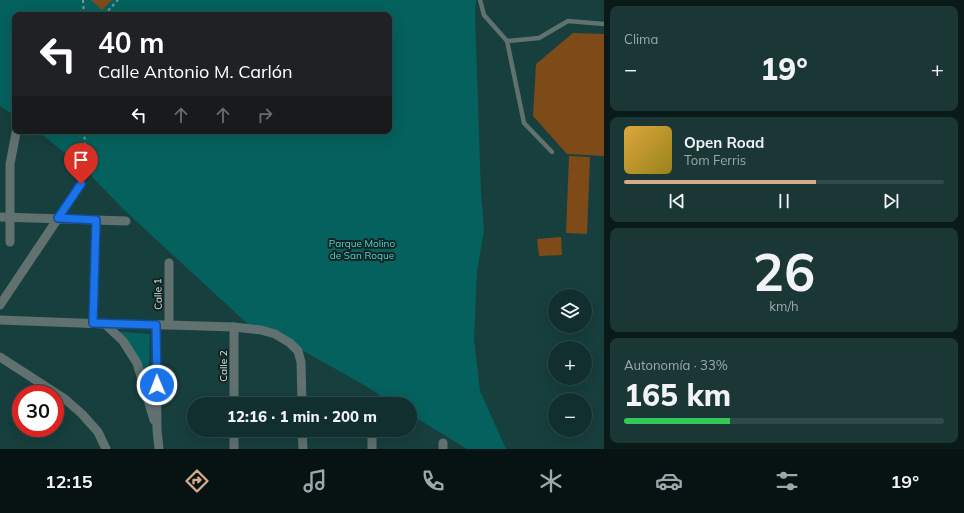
<!DOCTYPE html>
<html lang="es">
<meta charset="utf-8">
<style>
:root{--surface:#112f2e;--page:#1a3736;--text:#f1f3f6;--muted:#9ca9aa;--line:#304a4a;--accent:#d6ab8b}
body{margin:0;font-family:Mulish,sans-serif;background:var(--page);color:var(--text);height:100vh;display:flex;flex-direction:column;font-size:15px;white-space:nowrap}
*{box-sizing:border-box;margin:0}
p{font-size:13px;color:var(--muted)}
.icon{flex:none;width:22px;height:22px;fill:none;stroke:currentColor;stroke-width:2;stroke-linecap:round;stroke-linejoin:round}
.map{position:relative;flex:1;overflow:hidden}
.drawer{display:flex;flex-direction:column;gap:6px;padding:6px;background:#091a19;width:360px}
.drawer>*{flex:none}
.guide{position:absolute;left:12px;top:12px;width:380px;height:122px;border-radius:8px;box-shadow:0 4px 16px #0002,0 0 0 1px var(--line);background:#202124;color:#fff;overflow:hidden}
.tools{position:absolute;left:548px;top:289px;display:grid;gap:8px}
.tools a{display:grid;place-items:center;width:44px;height:44px;border-radius:50%;background:var(--surface);box-shadow:0 4px 16px #0002,0 0 0 1px var(--line);font-size:20px}
.speed{position:absolute;left:12px;top:385px;display:flex;gap:8px;font-size:20px;font-weight:700;text-align:center}
.speed>*{display:grid;place-content:center;width:52px;height:52px;border-radius:50%;background:var(--surface);box-shadow:0 4px 16px #0002,0 0 0 1px var(--line);line-height:1}
.speed .limit{border:6px solid #d22;background:#fff;color:#111}
.pin{position:absolute;display:grid;place-items:center;width:34px;height:34px;color:#fff;margin:-41px -17px;border-radius:50% 50% 50% 0;rotate:-45deg;box-shadow:0 0 4px #0007}
.pin .icon{rotate:45deg}
.me{position:absolute;width:44px;margin:-22px;rotate:359deg;stroke-linejoin:round;filter:drop-shadow(0 0 3px #0008)}
.turn{display:flex;align-items:center;gap:14px;height:84px;padding:0 20px;font-size:18px}
.turn .icon{width:52px;height:52px;stroke-width:2.5}
.turn b{display:block;font-size:28px;line-height:34px}
.lanes{display:flex;align-items:center;height:38px;padding:0 20px;background:#0003;justify-content:center;gap:20px;direction:ltr}
.lanes .off{opacity:.35}
.big{font-size:30px;font-weight:800;line-height:1.1}
.drawer .tile{flex:1;display:flex;flex-direction:column;justify-content:center;gap:6px;min-width:0;padding:0 14px;border-radius:8px;background:var(--page)}
.drawer .dial{align-items:center;gap:0}
.dial b{font-size:52px;line-height:1}
.song{display:flex;align-items:center;gap:12px}
.cover{width:48px;height:48px;border-radius:6px;background:linear-gradient(135deg,hsl(40 70% 55%),hsl(50 70% 35%))}
.played{height:4px;border-radius:2px;background:linear-gradient(90deg,var(--accent) 60%,var(--line) 60%)}
.keys{display:flex;justify-content:space-around;direction:ltr}
.heat{display:flex;justify-content:space-between;align-items:center;font-size:22px;direction:ltr}
.charge{height:6px;border-radius:3px;background:linear-gradient(90deg,#34c759 33%,var(--line) 0)}
.trip{position:absolute;left:187px;top:397px;width:230px;height:40px;border-radius:20px;background:var(--surface);box-shadow:0 4px 16px #0002,0 0 0 1px var(--line);font-weight:800;line-height:40px;text-align:center}
.tabs{display:flex;height:64px;justify-content:space-around;align-items:center;background:#071312;color:var(--muted)}
.tabs .icon{width:28px;height:28px}
.tabs .current{color:var(--accent)}
.tabs b{font-size:18px;color:var(--text)}
main{display:flex;flex:1;min-height:0}
.map>svg:first-child{display:block}
.green{fill:#05615d}
.building{fill:#7e4b18}
.lines{fill:none;stroke-linecap:round;stroke-linejoin:round}
.path{stroke:#789694;stroke-width:2;stroke-dasharray:3 3;stroke-linecap:butt}
.service{stroke:#60716f;stroke-width:4.5}
.minor{stroke:#60716f;stroke-width:9}
.route-casing{stroke:#114b97;stroke-width:10}
.route{stroke:#1a73e8;stroke-width:7}
.labels{text-anchor:middle;dominant-baseline:central;stroke-width:4;stroke-linejoin:round;paint-order:stroke}
.park-label{font-size:10px;fill:#4ed8d1;stroke:#122322}
.street-label{font-size:10px;fill:#d4e9e7;stroke:#122322}
</style>
<main>
<div class="map">
<svg width="604" height="449" viewBox="0 0 604 449">
<rect width="100%" height="100%" fill="#173f3d"/>
<!-- green -->
<g class="green">
<path d="M0 0H476L475 15 481 192 484 230 477 272 474 339 480 391 506 449H467L410 414V404H394L364 385 293 345 252 328 123 209 79 163V165L49 140 36 131H389V15H15V116L0 106Z"/>
<path d="M112 331 150 334 148 405 137 365Z"/>
</g>
<!-- building -->
<g class="building">
<path d="M91 0H112L102 10Z"/>
<path d="M573 33 604 34V156L567 154 533 116 536 64Z"/>
<path d="M569 156 590 157 587 234 566 233Z"/>
<path d="M561 237 562 255 539 256 537 239Z"/>
</g>
<g class="lines">
<!-- path -->
<g class="path">
<path d="M83 0 84 15"/>
<path d="M104 15 118 0"/>
<path d="M84 175 87 165 84 131"/>
</g>
<!-- service -->
<g class="service">
<path d="M480 0 484 15 507 41 524 123 552 152"/>
<path d="M507 41 539 38 568 21 604 24"/>
</g>
<!-- minor -->
<g class="minor">
<path d="M0 217 126 221"/>
<path d="M10 242V164L16 133"/>
<path d="M169 263V325"/>
<path d="M0 305 81 184"/>
<path d="M0 320 105 324 169 325 234 327 261 330 275 334 290 343 298 351 301 362 302 404"/>
<path d="M93 323 96 220"/>
<path d="M105 324 123 341 137 363 154 420"/>
<path d="M156 325 157 430 159 449"/>
<path d="M0 357 65 399 82 414 98 432 106 449"/>
<path d="M234 404V327"/>
<path d="M302 430 303 449"/>
<path d="M372 430V449"/>
<path d="M443 443V449"/>
<path d="M234 449V430"/>
</g>
</g>
<g class="lines">
<!-- route casing -->
<g class="route-casing">
<path id="route" d="M81 184 58 218 96 220 93 323 156 325 157 385"/>
</g>
<!-- route -->
<use href="#route" class="route"/>
</g>
<g class="labels">
<!-- park labels -->
<g class="park-label">
<text x="362" y="243">Parque Molino<tspan x="362" dy="12">de San Roque</tspan></text>
</g>
<!-- street labels -->
<g class="street-label">
<text transform="translate(158 294) rotate(-91)">Calle 1</text>
<text transform="translate(223 366) rotate(-90)">Calle 2</text>
</g>
</g>
</svg>
<div class="tools">
<a><svg class="icon" aria-label="layers" viewBox="0 0 24 24"><path d="M12 4l9 5-9 5-9-5zM3 14l9 5 9-5"/></svg></a>
<a>+</a>
<a>−</a>
</div>
<div class="speed"><div class="limit">30</div></div>
<div class="pin" style="left:81px;top:184px;background:#d93025"><svg class="icon" aria-label="arrive" viewBox="0 0 24 24"><path d="M6 21V4h12l-3 4 3 4H6"/></svg></div>
<svg class="me" style="left:157px;top:385px" viewBox="-20 -20 40 40"><circle r="17" fill="#1a73e8" stroke="#fff" stroke-width="3"/><path d="M0-11L8 9 0 5-8 9z" fill="#fff"/></svg>
<div class="trip">12:16 · 1 min · 200 m</div>
<div class="guide">
<div class="turn"><svg class="icon" aria-label="left" viewBox="0 0 24 24"><path d="M17 20v-9H6M10 6l-5 5 5 5"/></svg><div><b>40 m</b>Calle Antonio M. Carlón</div></div>
<div class="lanes"><svg class="icon" aria-label="left" viewBox="0 0 24 24"><path d="M17 20v-9H6M10 6l-5 5 5 5"/></svg><svg class="icon off" aria-label="ahead" viewBox="0 0 24 24"><path d="M12 20V5M6 11l6-6 6 6"/></svg><svg class="icon off" aria-label="ahead" viewBox="0 0 24 24"><path d="M12 20V5M6 11l6-6 6 6"/></svg><svg class="icon off" aria-label="right" viewBox="0 0 24 24"><path d="M7 20v-9h11M14 6l5 5-5 5"/></svg></div>
</div>
</div>
<section class="drawer">
<div class="tile"><p>Clima</p>
<div class="heat"><a>−</a><b class="big">19°</b><a>+</a></div>
</div>
<div class="tile">
<div class="song"><i class="cover"></i><div><b>Open Road</b><p>Tom Ferris</p></div></div>
<div class="played"></div>
<div class="keys"><svg class="icon" aria-label="previous" viewBox="0 0 24 24"><path d="M18 5L8 12l10 7zM5 5v14"/></svg><svg class="icon" aria-label="pause" viewBox="0 0 24 24"><path d="M8 5v14M16 5v14"/></svg><svg class="icon" aria-label="next" viewBox="0 0 24 24"><path d="M6 5l10 7-10 7zM19 5v14"/></svg></div>
</div>
<div class="tile dial"><b>26</b><p>km/h</p></div>
<div class="tile"><p>Autonomía · 33%</p><b class="big">165 km</b><div class="charge"></div></div>
</section>
</main>
<nav class="tabs">
<b>12:15</b>
<svg class="icon current" aria-label="directions" viewBox="0 0 24 24"><path d="M12 3l9 9-9 9-9-9zM9 14v-3h6M13 9l2 2-2 2"/></svg>
<svg class="icon" aria-label="music" viewBox="0 0 24 24"><path d="M9 18V5l10-2v13"/><circle cx="6" cy="18" r="3"/><circle cx="16" cy="16" r="3"/></svg>
<svg class="icon" aria-label="phone" viewBox="0 0 24 24"><path d="M5 4h4l2 5-3 2q2 4 5 5l2-3 5 2v4C11 20 4 13 5 4z"/></svg>
<svg class="icon" aria-label="climate" viewBox="0 0 24 24"><path d="M12 3v18M4 7l16 10M4 17L20 7"/></svg>
<svg class="icon" aria-label="car" viewBox="0 0 24 24"><path d="M5 17H2v-5l4-1 3-4h7l3 4 3 1v5h-3M9 17h6M6 11h13"/><circle cx="7" cy="17" r="2"/><circle cx="17" cy="17" r="2"/></svg>
<svg class="icon" aria-label="filters" viewBox="0 0 24 24"><path d="M4 7h16M4 17h16"/><circle cx="9" cy="7" r="2"/><circle cx="15" cy="17" r="2"/></svg>
<b>19°</b>
</nav>
